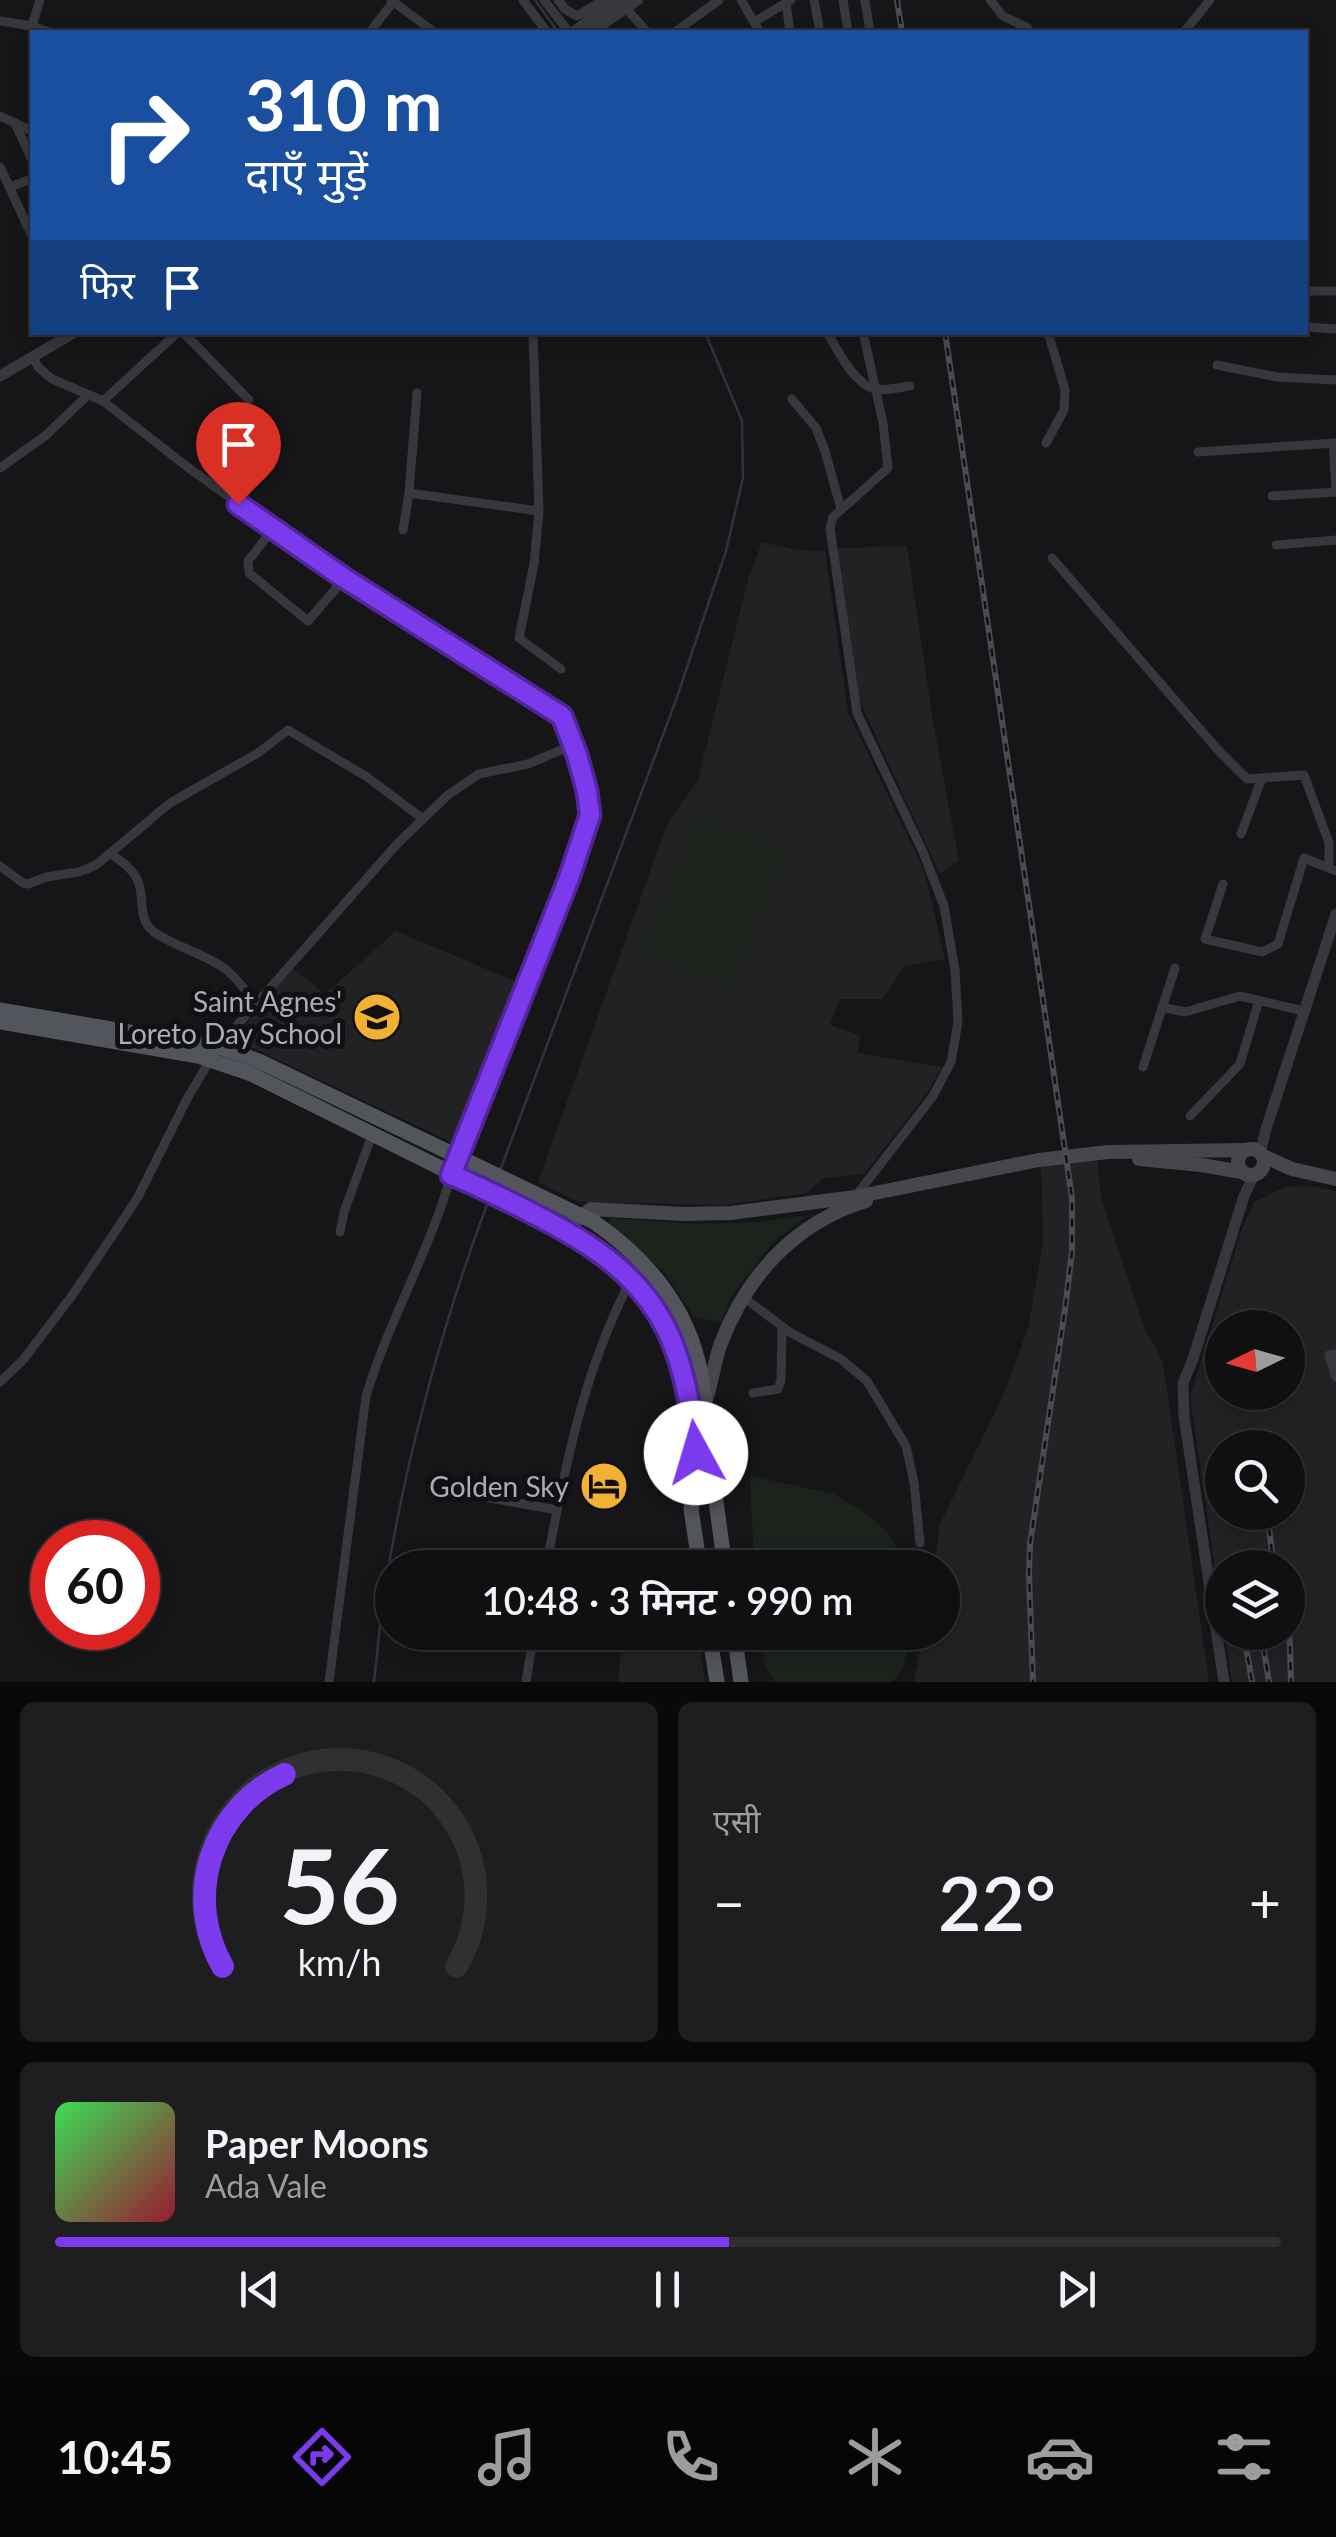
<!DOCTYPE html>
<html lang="hi">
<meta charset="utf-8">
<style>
:root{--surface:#101012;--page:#1e1e20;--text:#f1f3f6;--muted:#9c9d9f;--line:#303032;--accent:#7c3aed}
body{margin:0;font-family:Lato,"Noto Sans Devanagari",sans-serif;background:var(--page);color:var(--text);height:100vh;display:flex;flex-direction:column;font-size:38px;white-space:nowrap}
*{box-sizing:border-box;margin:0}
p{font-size:32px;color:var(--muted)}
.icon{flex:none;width:55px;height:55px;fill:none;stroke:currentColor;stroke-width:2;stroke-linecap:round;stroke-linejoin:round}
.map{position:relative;height:1682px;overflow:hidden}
.side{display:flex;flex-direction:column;gap:20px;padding:20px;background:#09090a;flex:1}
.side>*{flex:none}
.top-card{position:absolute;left:30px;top:30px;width:1278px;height:305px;border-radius:0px;box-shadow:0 5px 15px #0003,0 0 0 2px var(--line);background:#1a4fa0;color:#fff;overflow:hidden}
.needle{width:65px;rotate:265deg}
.fabs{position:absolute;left:1205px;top:1310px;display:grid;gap:20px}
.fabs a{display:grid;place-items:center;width:100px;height:100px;border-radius:50%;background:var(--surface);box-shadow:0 5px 15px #0003,0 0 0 2px var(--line);font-size:50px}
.speed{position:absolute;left:30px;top:1520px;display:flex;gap:20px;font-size:50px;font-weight:700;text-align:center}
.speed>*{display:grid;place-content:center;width:130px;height:130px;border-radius:50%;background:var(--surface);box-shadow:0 5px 15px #0003,0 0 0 2px var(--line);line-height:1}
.speed .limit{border:15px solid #d22;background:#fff;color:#111}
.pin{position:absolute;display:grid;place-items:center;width:85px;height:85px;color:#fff;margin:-102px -42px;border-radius:50% 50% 50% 0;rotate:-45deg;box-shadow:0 0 10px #0007}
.pin .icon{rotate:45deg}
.me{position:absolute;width:110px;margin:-55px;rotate:354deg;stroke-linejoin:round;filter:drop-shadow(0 0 8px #0008)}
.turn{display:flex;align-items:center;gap:35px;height:210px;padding:0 50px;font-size:45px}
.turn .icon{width:130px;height:130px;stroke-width:2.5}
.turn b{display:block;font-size:70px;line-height:85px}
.then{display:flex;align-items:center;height:95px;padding:0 50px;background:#0003;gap:20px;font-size:38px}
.big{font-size:75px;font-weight:600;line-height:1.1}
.side .tile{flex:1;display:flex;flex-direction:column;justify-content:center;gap:15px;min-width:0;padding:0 35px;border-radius:15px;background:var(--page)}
.side .dial{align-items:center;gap:0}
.dial svg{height:260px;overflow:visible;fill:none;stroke:var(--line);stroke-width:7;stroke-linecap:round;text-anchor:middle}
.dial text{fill:var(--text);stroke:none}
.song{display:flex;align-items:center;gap:30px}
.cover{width:120px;height:120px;border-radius:15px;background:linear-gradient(135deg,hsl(130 70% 55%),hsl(350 70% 35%))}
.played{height:10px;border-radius:5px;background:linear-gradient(90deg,var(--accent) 55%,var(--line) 55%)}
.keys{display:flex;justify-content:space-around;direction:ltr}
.heat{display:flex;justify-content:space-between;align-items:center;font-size:55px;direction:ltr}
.side .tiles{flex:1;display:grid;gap:20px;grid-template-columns:1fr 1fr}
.tile:last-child{grid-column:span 2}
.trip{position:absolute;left:375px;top:1550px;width:585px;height:100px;border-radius:50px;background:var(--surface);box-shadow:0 5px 15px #0003,0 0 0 2px var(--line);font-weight:600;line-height:100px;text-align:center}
.tab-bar{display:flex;height:160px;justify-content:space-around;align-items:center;background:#060607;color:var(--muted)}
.tab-bar .icon{width:70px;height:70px}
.tab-bar .on{color:var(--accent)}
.tab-bar b{font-size:45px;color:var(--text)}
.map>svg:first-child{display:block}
.built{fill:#222225;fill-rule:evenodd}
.green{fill:#1c231d}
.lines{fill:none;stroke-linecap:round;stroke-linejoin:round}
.stream{stroke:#2c353c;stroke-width:2.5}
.minor{stroke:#37383d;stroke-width:9}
.tertiary{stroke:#37383d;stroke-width:11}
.secondary{stroke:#45474d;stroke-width:14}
.primary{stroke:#53555c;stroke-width:15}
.rail-casing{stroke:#4a4c52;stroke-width:6}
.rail{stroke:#111113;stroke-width:2.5;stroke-dasharray:8;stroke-linecap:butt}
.route-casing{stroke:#51269a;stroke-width:25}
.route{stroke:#7c3aed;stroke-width:18}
.labels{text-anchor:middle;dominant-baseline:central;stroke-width:10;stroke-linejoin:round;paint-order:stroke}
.poi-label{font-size:28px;fill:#a8adb8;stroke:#111113;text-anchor:end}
</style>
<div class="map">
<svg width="1336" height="1682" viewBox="0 0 1336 1682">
<rect width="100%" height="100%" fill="#161618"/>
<!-- built -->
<g class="built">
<path d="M762 542 797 550 825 551 848 712 924 870 945 959 905 966 882 999H840L830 1025 861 1036 857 1053 942 1067 928 1092 864 1174 824 1178 806 1193 725 1205 578 1202 538 1182 668 822 697 782 749 577Z"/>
<path d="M907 546 933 721 959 861 940 874 859 700 837 548Z"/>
<path d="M396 931 515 981 455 1144 234 1039 292 968 325 994Z"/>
<path d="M1096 1153 1102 1201 1144 1327 1163 1362 1209 1682H914L923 1633 942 1632V1568L934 1567 940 1524 1001 1400 1028 1329 1043 1242 1041 1164Z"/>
<path d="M1310 1186 1336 1191V1682H1232L1225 1633 1288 1632V1568H1222V1618L1190 1396 1243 1226 1254 1202 1284 1187ZM1222 1328H1288V1392H1222ZM1222 1448H1288V1512H1222Z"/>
<path d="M623 1633H698L705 1682H618Z"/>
</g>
<!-- green -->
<g class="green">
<path d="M698 815 786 852 730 990 641 953Z"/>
<path d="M809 1215 773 1242 729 1299 721 1323 694 1317 665 1273 610 1225 609 1218 699 1224 759 1222Z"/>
<path d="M750 1476 834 1494 867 1514 887 1532 895 1544 897 1567H754Z"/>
<path d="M760 1633H905C907 1653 908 1668 892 1682H775L765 1665Z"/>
</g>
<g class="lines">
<!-- stream -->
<g class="stream">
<path d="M535 0 558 32"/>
<path d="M501 1168 676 700 726 551 743 478 742 421 705 332"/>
<path d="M374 1682C378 1649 380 1616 386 1583 406 1456 444 1319 489 1199"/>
</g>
<!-- minor -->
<g class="minor">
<path d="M391 0 434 32"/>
<path d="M523 0 547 32"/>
<path d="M544 0 569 32"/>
<path d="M558 0 565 9 577 16 603 0"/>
<path d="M741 0 760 32"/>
<path d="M814 0 820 32"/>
<path d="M843 0 848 32"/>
<path d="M865 0 870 32"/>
<path d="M990 0 1003 16 1028 28"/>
<path d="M786 3 790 32"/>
<path d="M624 6 647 32"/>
<path d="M0 21 32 26 49 32"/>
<path d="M754 22 791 0"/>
<path d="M32 26 40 0"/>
<path d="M370 32 393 2"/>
<path d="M572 32 614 0"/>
<path d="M593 32 639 0"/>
<path d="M675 32 719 0"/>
<path d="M1184 32 1210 0"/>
<path d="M0 116 32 131"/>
<path d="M15 123 32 160"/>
<path d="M0 167 32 236"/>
<path d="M9 187 32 179"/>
<path d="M1305 291H1336"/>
<path d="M1305 327 1336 329"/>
<path d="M183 332 249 400"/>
<path d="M533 332 539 511 534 564 519 638 561 669"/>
<path d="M827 332C837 349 855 386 876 389 886 391 900 387 910 386"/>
<path d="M33 357 38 367 52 379 103 401 186 466 330 569 561 716 577 755 587 791 590 815 569 877 451 1175C430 1251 389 1320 366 1396L329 1682"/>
<path d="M1217 365 1277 377 1336 380"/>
<path d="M792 399 816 428 825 451 841 509"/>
<path d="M103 401 178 332"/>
<path d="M1046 443 1064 410 1065 390 1048 332"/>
<path d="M1333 443 1336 489"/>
<path d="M1198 452 1336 443"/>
<path d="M0 468 45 436 88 395"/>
<path d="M409 493 539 511"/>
<path d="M1272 496 1336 492"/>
<path d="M273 529 248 561 249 573 308 621 344 579"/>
<path d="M403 530 409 493 417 393"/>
<path d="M1276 545 1336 540"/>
<path d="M1052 558 1218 750 1247 779 1304 775 1329 843V868"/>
<path d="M1241 834 1262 778"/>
<path d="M111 854C121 861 133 869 138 881 145 898 137 919 154 932 175 947 203 953 224 968 237 978 246 991 256 1003"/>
<path d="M0 866 23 883 28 884 46 877 79 872 96 865 170 803 258 753 288 730 367 777 423 819"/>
<path d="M1223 884 1205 939 1262 952 1278 944 1304 858 1336 871"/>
<path d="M1162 1007 1185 1012 1240 996 1304 1011"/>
<path d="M1143 1067 1175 968"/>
<path d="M1190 1116 1240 1064 1259 1000"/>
<path d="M855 1197 933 1096 951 1062 958 1022 955 970 944 906 923 852 857 713 830 528 833 517 888 468 883 423 863 332"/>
<path d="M340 1232 344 1212 372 1135"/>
<path d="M743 1297 791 1333 841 1359 867 1381 906 1446 914 1482 920 1543"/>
<path d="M1336 1354 1329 1355 1336 1377"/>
<path d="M0 1382 23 1360 71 1297 119 1226 138 1197 188 1097 218 1047 398 843 448 795 479 774 528 764 573 745"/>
<path d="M753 1393 778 1389 781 1380 782 1326"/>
<path d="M440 1489 557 1510"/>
<path d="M546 1568C566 1460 586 1358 641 1261"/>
<path d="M526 1682 534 1632"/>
</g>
<!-- tertiary -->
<g class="tertiary">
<path d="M583 32 626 0"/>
<path d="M0 376 75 332"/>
<path d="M1260 1153 1266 1129 1336 914"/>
<path d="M1224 1682 1184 1416 1183 1383 1193 1359 1244 1196 1254 1175"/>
</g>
<!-- secondary -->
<g class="secondary">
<circle cx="1251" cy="1162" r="13"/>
<path d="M1263 1156 1292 1169 1336 1179"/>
<path d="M1139 1159 1201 1165 1242 1172"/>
<path d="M564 1229 591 1209 683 1214 731 1213 855 1197 1039 1160 1108 1152 1247 1150"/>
<path d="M705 1403C712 1383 714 1362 721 1343 747 1275 796 1222 866 1201"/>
</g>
<!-- primary -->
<g class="primary">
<path d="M0 1010 218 1047 259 1061 594 1222C643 1256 683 1301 698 1361 706 1390 706 1423 710 1453 714 1491 720 1529 725 1568"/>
<path d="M0 1022 198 1056 251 1074 564 1229 600 1252 641 1291 659 1315 679 1362 690 1399 698 1480 691 1509 700 1568"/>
<path d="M709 1632 717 1682"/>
<path d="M734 1632 741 1682"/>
</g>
<!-- rail casing -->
<g class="rail-casing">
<g id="rail">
<path d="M897 0 902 32"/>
<path d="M945 332 1072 1198V1252L1065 1309 1030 1544 1029 1574 1033 1682"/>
<path d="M1267 1512 1274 1568"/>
<path d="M1288 1582 1291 1682"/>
<path d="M1261 1632 1269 1682"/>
<path d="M1245 1641 1252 1682"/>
</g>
</g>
<!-- rail -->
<use href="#rail" class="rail"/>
</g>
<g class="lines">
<!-- route casing -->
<g class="route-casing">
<path id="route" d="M238 504 344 578 562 716 577 755 587 791 590 815 569 878 451 1175C473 1183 493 1194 514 1204 568 1231 625 1260 658 1314 683 1354 691 1407 696 1453"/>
</g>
<!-- route -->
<use href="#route" class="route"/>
</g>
<!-- icons -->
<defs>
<g id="school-disc" transform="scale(2.5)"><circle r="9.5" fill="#f2b134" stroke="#111113"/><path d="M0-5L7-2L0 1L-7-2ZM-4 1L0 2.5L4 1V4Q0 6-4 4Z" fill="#111"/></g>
<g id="hotel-disc" transform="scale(2.5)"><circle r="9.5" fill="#f2b134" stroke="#111113"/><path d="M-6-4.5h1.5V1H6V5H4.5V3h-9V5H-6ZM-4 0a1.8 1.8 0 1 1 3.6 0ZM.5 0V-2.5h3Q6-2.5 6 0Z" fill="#111"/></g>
</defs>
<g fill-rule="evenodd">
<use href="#school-disc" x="377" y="1017"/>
<use href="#hotel-disc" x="604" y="1486"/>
</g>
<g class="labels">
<!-- poi labels -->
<g class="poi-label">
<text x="342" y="1001">Saint Agnes'<tspan x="342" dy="32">Loreto Day School</tspan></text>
<text x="569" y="1486">Golden Sky</text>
</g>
</g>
</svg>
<div class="fabs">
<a><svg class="needle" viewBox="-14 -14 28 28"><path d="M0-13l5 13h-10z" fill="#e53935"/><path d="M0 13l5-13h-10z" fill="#9c9d9f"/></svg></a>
<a><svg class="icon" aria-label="search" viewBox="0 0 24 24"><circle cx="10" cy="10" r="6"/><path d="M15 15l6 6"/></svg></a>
<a><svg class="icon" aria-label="layers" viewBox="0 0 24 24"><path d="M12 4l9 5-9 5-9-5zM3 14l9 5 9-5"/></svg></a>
</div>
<div class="speed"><div class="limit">60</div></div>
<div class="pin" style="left:238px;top:504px;background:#d93025"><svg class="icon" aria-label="arrive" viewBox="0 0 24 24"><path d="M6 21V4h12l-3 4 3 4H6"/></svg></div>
<svg class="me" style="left:696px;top:1453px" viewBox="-20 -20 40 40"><circle r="19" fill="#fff"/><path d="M0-13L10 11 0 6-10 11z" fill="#7c3aed"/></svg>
<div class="trip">10:48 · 3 मिनट · 990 m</div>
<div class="top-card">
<div class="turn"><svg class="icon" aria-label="right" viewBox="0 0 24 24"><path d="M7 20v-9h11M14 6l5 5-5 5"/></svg><div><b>310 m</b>दाएँ मुड़ें</div></div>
<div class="then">फिर<svg class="icon" aria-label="arrive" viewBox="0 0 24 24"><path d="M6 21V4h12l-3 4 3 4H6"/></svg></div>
</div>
</div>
<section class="side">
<div class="tiles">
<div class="tile dial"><svg viewBox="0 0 100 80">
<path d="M14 69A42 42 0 1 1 86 69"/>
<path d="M14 69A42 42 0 0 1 33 10" stroke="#7c3aed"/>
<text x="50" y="56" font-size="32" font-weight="700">56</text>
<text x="50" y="72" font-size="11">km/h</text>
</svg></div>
<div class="tile"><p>एसी</p>
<div class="heat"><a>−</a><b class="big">22°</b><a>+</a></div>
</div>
<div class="tile">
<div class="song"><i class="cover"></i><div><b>Paper Moons</b><p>Ada Vale</p></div></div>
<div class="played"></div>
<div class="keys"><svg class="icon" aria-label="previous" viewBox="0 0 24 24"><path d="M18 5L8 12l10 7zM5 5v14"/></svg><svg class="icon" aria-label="pause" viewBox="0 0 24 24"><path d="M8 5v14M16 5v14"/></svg><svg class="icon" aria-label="next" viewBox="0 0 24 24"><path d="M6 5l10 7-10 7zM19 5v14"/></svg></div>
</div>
</div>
</section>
<nav class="tab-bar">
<b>10:45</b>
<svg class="icon on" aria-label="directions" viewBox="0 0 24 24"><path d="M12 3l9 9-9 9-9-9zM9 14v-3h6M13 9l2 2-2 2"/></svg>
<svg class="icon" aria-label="music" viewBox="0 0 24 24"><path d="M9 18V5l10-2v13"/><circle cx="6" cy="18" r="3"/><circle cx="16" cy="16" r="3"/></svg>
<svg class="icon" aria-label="phone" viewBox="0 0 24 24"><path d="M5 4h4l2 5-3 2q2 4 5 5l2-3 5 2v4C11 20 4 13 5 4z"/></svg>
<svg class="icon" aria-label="climate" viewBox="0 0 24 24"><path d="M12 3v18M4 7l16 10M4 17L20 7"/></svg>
<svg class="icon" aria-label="car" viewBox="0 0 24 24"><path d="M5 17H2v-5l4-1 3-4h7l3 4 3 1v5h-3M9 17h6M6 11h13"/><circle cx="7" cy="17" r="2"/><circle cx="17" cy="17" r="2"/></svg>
<svg class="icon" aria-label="filters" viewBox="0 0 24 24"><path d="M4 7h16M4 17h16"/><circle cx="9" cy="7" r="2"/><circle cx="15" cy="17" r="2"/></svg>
</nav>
